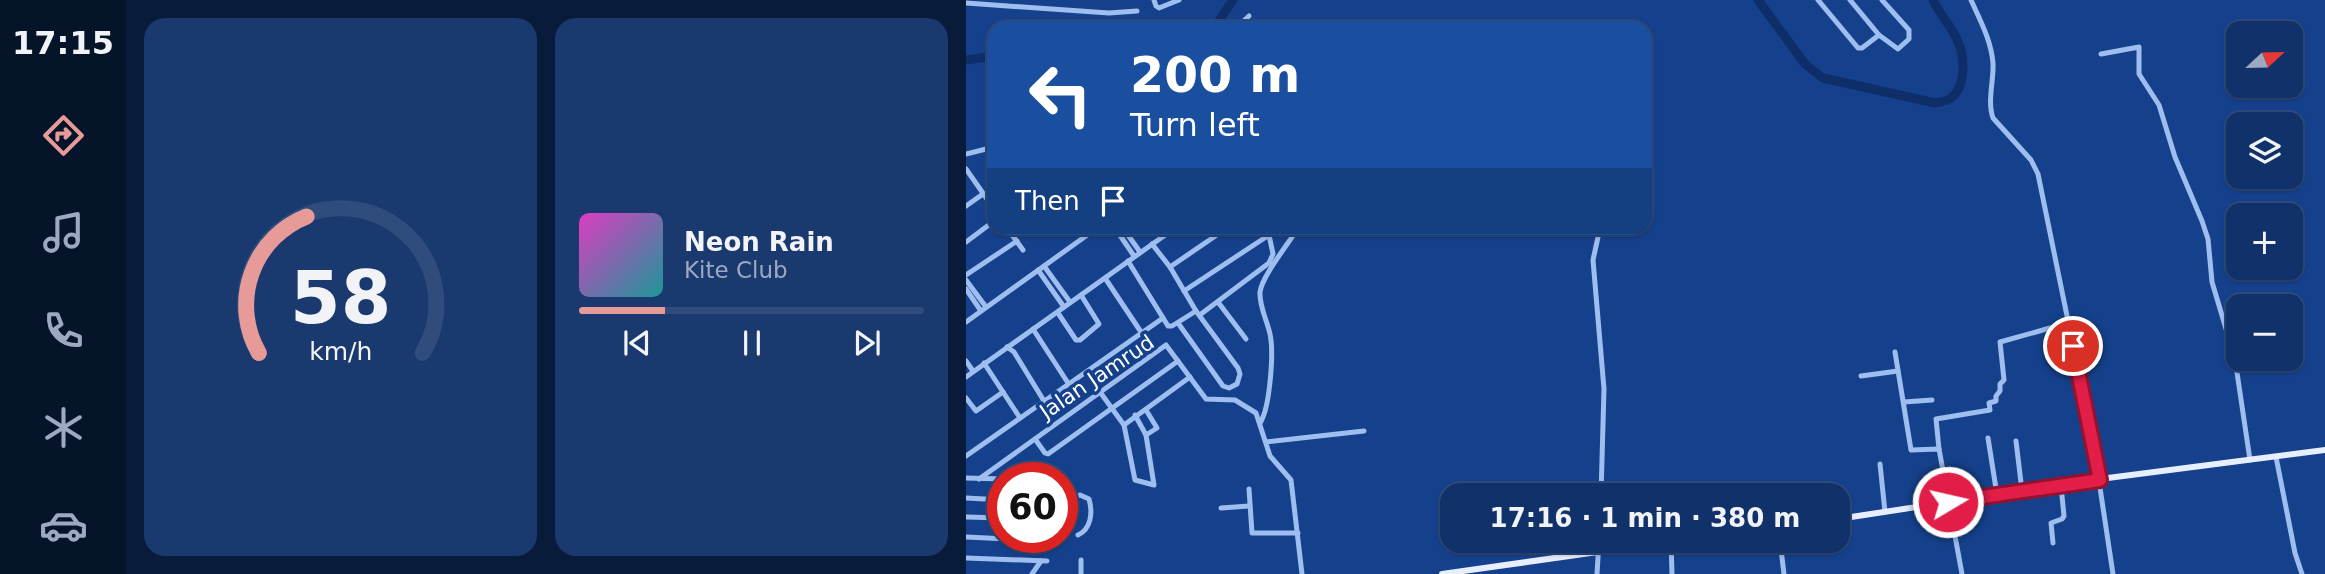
<!DOCTYPE html>
<meta charset="utf-8">
<style>
:root{--surface:#103169;--page:#19396f;--text:#f1f3f6;--muted:#9ca9c0;--line:#304c7d;--accent:#e69b98}
body{margin:0;font-family:"DejaVu Sans",sans-serif;background:var(--page);color:var(--text);height:100vh;display:flex;flex-direction:column;font-size:26px;white-space:nowrap}
*{box-sizing:border-box;margin:0}
p{font-size:23px;color:var(--muted)}
.icon{flex:none;width:38px;height:38px;fill:none;stroke:currentColor;stroke-width:2;stroke-linecap:round;stroke-linejoin:round}
.map{position:relative;flex:1;overflow:hidden}
.panel{display:flex;flex-direction:column;gap:18px;padding:18px;background:#091b3a;width:840px}
.panel>*{flex:none}
.hud{position:absolute;left:21px;top:21px;width:665px;height:214px;border-radius:21px;box-shadow:0 2px 5px #0004,0 0 0 2px var(--line);background:#1a4fa0;color:#fff;overflow:hidden}
.needle{width:46px;rotate:68deg}
.tools{position:absolute;left:1260px;top:21px;display:grid;gap:14px}
.tools a{display:grid;place-items:center;width:77px;height:77px;border-radius:14px;background:var(--surface);box-shadow:0 2px 5px #0004,0 0 0 2px var(--line);font-size:35px}
.speed{position:absolute;left:21px;top:462px;display:flex;gap:14px;font-size:35px;font-weight:700;text-align:center}
.speed>*{display:grid;place-content:center;width:91px;height:91px;border-radius:50%;background:var(--surface);box-shadow:0 2px 5px #0004,0 0 0 2px var(--line);line-height:1}
.speed .limit{border:10px solid #d22;background:#fff;color:#111}
.pin{position:absolute;display:grid;place-items:center;width:60px;height:60px;color:#fff;margin:-30px;border:4px solid #fff;border-radius:50%;box-shadow:0 2px 7px #0007}
.me{position:absolute;width:77px;margin:-38px;rotate:81deg;stroke-linejoin:round;filter:drop-shadow(0 0 5px #0008)}
.turn{display:flex;align-items:center;gap:24px;height:147px;padding:0 28px;font-size:32px}
.turn .icon{width:91px;height:91px;stroke-width:2.5}
.turn b{display:block;font-size:49px;line-height:60px}
.then{display:flex;align-items:center;height:66px;padding:0 28px;background:#0003;gap:14px;font-size:26px}
.panel .tile{flex:1;display:flex;flex-direction:column;justify-content:center;gap:10px;min-width:0;padding:0 24px;border-radius:21px;background:var(--page)}
.panel .dial{align-items:center;gap:0}
.dial svg{height:182px;overflow:visible;fill:none;stroke:var(--line);stroke-width:7;stroke-linecap:round;text-anchor:middle}
.dial text{fill:var(--text);stroke:none}
.song{display:flex;align-items:center;gap:21px}
.cover{width:84px;height:84px;border-radius:10px;background:linear-gradient(135deg,hsl(310 70% 55%),hsl(180 70% 35%))}
.played{height:7px;border-radius:4px;background:linear-gradient(90deg,var(--accent) 25%,var(--line) 25%)}
.keys{display:flex;justify-content:space-around;direction:ltr}
.panel .tiles{flex:1;display:grid;gap:18px;grid-template-columns:repeat(2,1fr)}
.trip{position:absolute;left:474px;top:483px;width:410px;height:70px;border-radius:21px;background:var(--surface);box-shadow:0 2px 5px #0004,0 0 0 2px var(--line);font-weight:800;line-height:70px;text-align:center}
main{display:flex;flex:1;min-height:0}
.menu{display:flex;flex-direction:column;width:126px;justify-content:space-around;align-items:center;background:#06142a;color:var(--muted)}
.menu .icon{width:49px;height:49px}
.menu .selected{color:var(--accent)}
.menu b{font-size:32px;color:var(--text)}
.map>svg:first-child{display:block}
.lines{fill:none;stroke-linecap:round;stroke-linejoin:round}
.river{stroke:#0d2e69;stroke-width:9}
.minor{stroke:#9ebef0;stroke-width:5}
.major{stroke:#e7efff;stroke-width:6}
.route-casing{stroke:#92132f;stroke-width:18}
.route{stroke:#e11d48;stroke-width:12}
.labels{text-anchor:middle;dominant-baseline:central;stroke-width:7;stroke-linejoin:round;paint-order:stroke}
.street-label{font-size:21px;fill:#fff;stroke:#15418c}
</style>
<main>
<nav class="menu">
<b>17:15</b>
<svg class="icon selected" aria-label="directions" viewBox="0 0 24 24"><path d="M12 3l9 9-9 9-9-9zM9 14v-3h6M13 9l2 2-2 2"/></svg>
<svg class="icon" aria-label="music" viewBox="0 0 24 24"><path d="M9 18V5l10-2v13"/><circle cx="6" cy="18" r="3"/><circle cx="16" cy="16" r="3"/></svg>
<svg class="icon" aria-label="phone" viewBox="0 0 24 24"><path d="M5 4h4l2 5-3 2q2 4 5 5l2-3 5 2v4C11 20 4 13 5 4z"/></svg>
<svg class="icon" aria-label="climate" viewBox="0 0 24 24"><path d="M12 3v18M4 7l16 10M4 17L20 7"/></svg>
<svg class="icon" aria-label="car" viewBox="0 0 24 24"><path d="M5 17H2v-5l4-1 3-4h7l3 4 3 1v5h-3M9 17h6M6 11h13"/><circle cx="7" cy="17" r="2"/><circle cx="17" cy="17" r="2"/></svg>
</nav>
<section class="panel">
<div class="tiles">
<div class="tile dial"><svg viewBox="0 0 100 80">
<path d="M14 69A42 42 0 1 1 86 69"/>
<path d="M14 69A42 42 0 0 1 35 9" stroke="#e69b98"/>
<text x="50" y="56" font-size="32" font-weight="700">58</text>
<text x="50" y="72" font-size="11">km/h</text>
</svg></div>
<div class="tile">
<div class="song"><i class="cover"></i><div><b>Neon Rain</b><p>Kite Club</p></div></div>
<div class="played"></div>
<div class="keys"><svg class="icon" aria-label="previous" viewBox="0 0 24 24"><path d="M18 5L8 12l10 7zM5 5v14"/></svg><svg class="icon" aria-label="pause" viewBox="0 0 24 24"><path d="M8 5v14M16 5v14"/></svg><svg class="icon" aria-label="next" viewBox="0 0 24 24"><path d="M6 5l10 7-10 7zM19 5v14"/></svg></div>
</div>
</div>
</section>
<div class="map">
<svg width="1359" height="574" viewBox="0 0 1359 574">
<rect width="100%" height="100%" fill="#15418c"/>
<g class="lines">
<!-- river -->
<g class="river">
<path d="M792 0 839 64 857 78 969 103C974 102 981 101 985 98 1000 87 999 57 992 42 986 27 974 15 967 0"/>
<path d="M248 28 267 0"/>
<path d="M0 60 28 56"/>
</g>
<!-- minor -->
<g class="minor">
<path d="M188 0 190 6 193 8 213 0"/>
<path d="M852 0 892 48H896L913 35 932 49 943 39V30L916 0"/>
<path d="M884 0 913 35"/>
<path d="M1005 0C1014 20 1025 40 1027 63 1028 80 1021 101 1027 118L1065 160 1072 174 1128 448 1147 574"/>
<path d="M0 3 143 13 171 11"/>
<path d="M270 28 283 16"/>
<path d="M1135 54 1173 47V74L1193 105 1209 157 1236 221 1242 239 1246 282 1269 359 1284 460"/>
<path d="M679 108H684"/>
<path d="M20 149 28 160"/>
<path d="M0 154 28 147"/>
<path d="M0 169 28 209"/>
<path d="M0 206 17 194"/>
<path d="M41 228 57 250"/>
<path d="M79 228 81 231"/>
<path d="M149 228 168 256"/>
<path d="M157 228 174 252"/>
<path d="M634 228 627 260 638 389 635 495"/>
<path d="M0 242 28 221"/>
<path d="M186 244 204 267 230 311 272 368 274 374 271 384 263 388 257 386 212 323"/>
<path d="M162 261 202 326H206L230 311"/>
<path d="M78 266 104 302"/>
<path d="M204 267 261 228"/>
<path d="M72 270 98 307"/>
<path d="M0 275 51 241"/>
<path d="M139 278 175 332"/>
<path d="M0 280 20 307"/>
<path d="M0 289 15 311"/>
<path d="M218 291 303 235 310 228"/>
<path d="M252 302 280 339"/>
<path d="M92 313 110 340H114L133 324 115 295"/>
<path d="M235 314 303 263 307 254 303 235"/>
<path d="M0 322 131 228"/>
<path d="M67 329 102 383"/>
<path d="M41 347 48 352 78 401"/>
<path d="M929 352 945 450 973 449 996 574"/>
<path d="M0 361 7 371"/>
<path d="M18 363 54 418"/>
<path d="M895 376 932 371"/>
<path d="M0 377 209 228"/>
<path d="M134 392 158 425 169 480 188 485 180 435 169 415"/>
<path d="M0 398 10 411 37 392"/>
<path d="M938 402 966 400"/>
<path d="M294 423C304 408 308 352 304 334 301 320 293 306 294 292 296 276 323 243 332 228"/>
<path d="M158 425 224 377"/>
<path d="M180 435 191 428 180 410"/>
<path d="M1022 438 1031 495"/>
<path d="M69 439 79 453 82 454 212 361"/>
<path d="M1050 441 1056 491"/>
<path d="M300 442 398 431"/>
<path d="M973 449 970 419 1024 410 1023 403 1030 401V396L1034 391V384L1038 380 1034 342 1084 328 1102 326"/>
<path d="M0 456 197 318"/>
<path d="M1310 457 1329 553 1336 574"/>
<path d="M914 464 919 512"/>
<path d="M0 478 37 479"/>
<path d="M13 479 200 345 240 399 269 400 290 413 304 456 325 480 336 574"/>
<path d="M283 489 286 533H332"/>
<path d="M0 498 37 500"/>
<path d="M96 502 114 495 123 499C127 513 125 529 112 535"/>
<path d="M255 508 283 506"/>
<path d="M0 517 37 518"/>
<path d="M0 537 84 541"/>
<path d="M705 541 706 574"/>
<path d="M814 541 818 574"/>
<path d="M1087 543 1085 523 1096 519 1098 516 1095 486"/>
<path d="M0 558 81 561"/>
<path d="M66 574 75 561"/>
<path d="M115 574V560"/>
<path d="M631 574 633 541"/>
</g>
<!-- major -->
<g class="major">
<path d="M872 519 1134 479 1359 450"/>
<path d="M476 574 709 541"/>
</g>
</g>
<g class="lines">
<!-- route casing -->
<g class="route-casing">
<path id="route" d="M982 502 1134 480 1107 346"/>
</g>
<!-- route -->
<use href="#route" class="route"/>
</g>
<g class="labels">
<!-- street labels -->
<g class="street-label">
<text transform="translate(131 377) rotate(-34)">Jalan Jamrud</text>
</g>
</g>
</svg>
<div class="tools">
<a><svg class="needle" viewBox="-14 -14 28 28"><path d="M0-13l5 13h-10z" fill="#e53935"/><path d="M0 13l5-13h-10z" fill="#9ca9c0"/></svg></a>
<a><svg class="icon" aria-label="layers" viewBox="0 0 24 24"><path d="M12 4l9 5-9 5-9-5zM3 14l9 5 9-5"/></svg></a>
<a>+</a>
<a>−</a>
</div>
<div class="speed"><div class="limit">60</div></div>
<div class="pin" style="left:1107px;top:346px;background:#d93025"><svg class="icon" aria-label="arrive" viewBox="0 0 24 24"><path d="M6 21V4h12l-3 4 3 4H6"/></svg></div>
<svg class="me" style="left:982px;top:502px" viewBox="-20 -20 40 40"><circle r="17" fill="#e11d48" stroke="#fff" stroke-width="3"/><path d="M0-11L8 9 0 5-8 9z" fill="#fff"/></svg>
<div class="trip">17:16 · 1 min · 380 m</div>
<div class="hud">
<div class="turn"><svg class="icon" aria-label="left" viewBox="0 0 24 24"><path d="M17 20v-9H6M10 6l-5 5 5 5"/></svg><div><b>200 m</b>Turn left</div></div>
<div class="then">Then<svg class="icon" aria-label="arrive" viewBox="0 0 24 24"><path d="M6 21V4h12l-3 4 3 4H6"/></svg></div>
</div>
</div>
</main>
